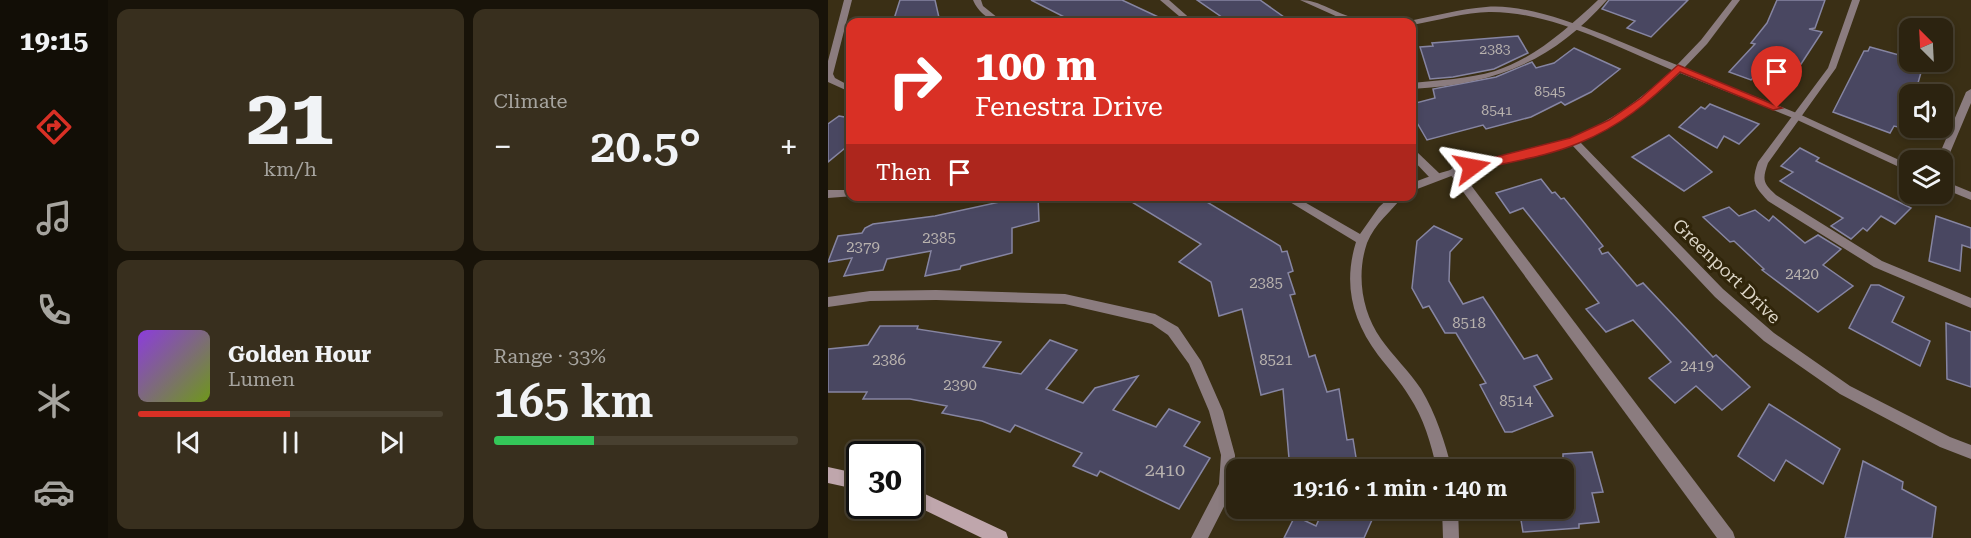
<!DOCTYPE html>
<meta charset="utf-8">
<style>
:root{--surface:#2c2310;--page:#382f1e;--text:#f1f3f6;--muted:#a6a49f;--line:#484030;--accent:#d93025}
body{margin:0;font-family:"Roboto Serif",serif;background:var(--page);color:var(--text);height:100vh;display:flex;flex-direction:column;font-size:22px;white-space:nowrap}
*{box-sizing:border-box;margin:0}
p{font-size:20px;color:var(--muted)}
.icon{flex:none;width:33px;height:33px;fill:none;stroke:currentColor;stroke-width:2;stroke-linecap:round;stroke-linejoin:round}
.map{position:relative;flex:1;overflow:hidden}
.panel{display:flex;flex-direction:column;gap:9px;padding:9px;background:#181309;width:720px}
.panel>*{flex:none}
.hud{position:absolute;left:18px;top:18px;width:570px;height:183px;border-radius:12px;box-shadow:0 3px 9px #0003,0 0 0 2px var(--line);background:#d93025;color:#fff;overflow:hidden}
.needle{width:39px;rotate:336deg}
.controls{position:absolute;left:1071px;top:18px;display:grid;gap:12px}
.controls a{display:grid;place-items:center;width:54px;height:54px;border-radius:12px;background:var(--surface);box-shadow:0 3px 9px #0003,0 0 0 2px var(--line);font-size:30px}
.speed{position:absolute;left:18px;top:441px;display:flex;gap:12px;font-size:30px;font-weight:700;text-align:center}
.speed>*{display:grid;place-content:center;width:78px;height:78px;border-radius:50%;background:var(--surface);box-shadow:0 3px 9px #0003,0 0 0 2px var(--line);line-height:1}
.speed .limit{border:3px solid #111;border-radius:9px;background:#fff;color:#111}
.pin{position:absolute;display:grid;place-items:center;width:51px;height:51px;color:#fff;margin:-62px -26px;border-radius:50% 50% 50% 0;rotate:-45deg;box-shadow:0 0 6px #0007}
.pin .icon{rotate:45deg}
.me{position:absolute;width:66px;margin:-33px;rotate:77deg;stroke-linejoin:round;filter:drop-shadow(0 0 4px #0008)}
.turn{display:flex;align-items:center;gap:21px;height:126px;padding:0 30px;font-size:27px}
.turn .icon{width:78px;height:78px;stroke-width:2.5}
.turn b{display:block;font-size:42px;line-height:51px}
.then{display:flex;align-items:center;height:57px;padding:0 30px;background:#0003;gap:12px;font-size:22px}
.big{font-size:45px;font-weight:600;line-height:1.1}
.panel .card{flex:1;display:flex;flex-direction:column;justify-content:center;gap:9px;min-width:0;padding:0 21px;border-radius:12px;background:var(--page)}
.panel .dial{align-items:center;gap:0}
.dial b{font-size:78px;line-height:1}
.song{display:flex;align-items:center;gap:18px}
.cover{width:72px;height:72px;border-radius:9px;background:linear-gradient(135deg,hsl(270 70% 55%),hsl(80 70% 35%))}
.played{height:6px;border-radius:3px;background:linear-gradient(90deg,var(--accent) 50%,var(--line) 50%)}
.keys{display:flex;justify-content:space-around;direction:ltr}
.heat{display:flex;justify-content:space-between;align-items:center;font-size:33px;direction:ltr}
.charge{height:9px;border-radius:4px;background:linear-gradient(90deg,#34c759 33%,var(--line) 0)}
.panel .tiles{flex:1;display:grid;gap:9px;grid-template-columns:repeat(2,1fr)}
.trip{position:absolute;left:398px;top:459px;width:348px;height:60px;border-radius:12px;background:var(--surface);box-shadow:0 3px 9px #0003,0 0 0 2px var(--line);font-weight:600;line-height:60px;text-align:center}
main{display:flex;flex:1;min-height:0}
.menu{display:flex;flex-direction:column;width:108px;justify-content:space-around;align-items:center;background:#120e06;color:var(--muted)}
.menu .icon{width:42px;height:42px}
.menu .on{color:var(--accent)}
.menu b{font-size:27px;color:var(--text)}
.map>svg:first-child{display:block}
.building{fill:#494761;stroke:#8685a2;stroke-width:1.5}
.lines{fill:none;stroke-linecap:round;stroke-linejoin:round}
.lane{fill:#8b7c7f;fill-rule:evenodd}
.street{fill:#8b7c7f;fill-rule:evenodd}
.secondary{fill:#bfa6ac;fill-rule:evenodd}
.route{fill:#d93025;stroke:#8d1f18;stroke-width:1.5}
.labels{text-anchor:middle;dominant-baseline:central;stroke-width:6;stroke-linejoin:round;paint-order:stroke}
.far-number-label{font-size:14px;fill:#b8b2ae}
.number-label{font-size:15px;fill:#b8b2ae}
.street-label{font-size:18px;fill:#ddd6c7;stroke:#30250a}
.near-number-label{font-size:18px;fill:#b8b2ae}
</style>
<main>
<nav class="menu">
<b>19:15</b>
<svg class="icon on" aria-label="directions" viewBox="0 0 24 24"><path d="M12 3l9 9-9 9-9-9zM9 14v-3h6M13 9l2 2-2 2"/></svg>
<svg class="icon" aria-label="music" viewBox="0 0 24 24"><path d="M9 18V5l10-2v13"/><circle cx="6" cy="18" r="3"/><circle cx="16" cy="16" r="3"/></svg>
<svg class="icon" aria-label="phone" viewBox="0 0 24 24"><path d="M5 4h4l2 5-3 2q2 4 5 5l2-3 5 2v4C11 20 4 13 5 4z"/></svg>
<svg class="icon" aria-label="climate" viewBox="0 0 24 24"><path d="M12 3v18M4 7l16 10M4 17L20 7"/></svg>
<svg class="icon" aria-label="car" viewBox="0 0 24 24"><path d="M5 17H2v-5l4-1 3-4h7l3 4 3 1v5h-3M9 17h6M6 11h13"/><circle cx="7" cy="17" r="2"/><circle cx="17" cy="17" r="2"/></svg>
</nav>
<section class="panel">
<div class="tiles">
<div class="card dial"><b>21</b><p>km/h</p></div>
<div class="card"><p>Climate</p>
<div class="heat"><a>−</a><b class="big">20.5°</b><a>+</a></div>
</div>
<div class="card">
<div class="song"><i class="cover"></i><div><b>Golden Hour</b><p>Lumen</p></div></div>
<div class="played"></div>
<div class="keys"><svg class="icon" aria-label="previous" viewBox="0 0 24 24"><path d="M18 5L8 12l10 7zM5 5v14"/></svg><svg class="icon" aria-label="pause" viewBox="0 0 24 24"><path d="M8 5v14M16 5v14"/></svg><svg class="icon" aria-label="next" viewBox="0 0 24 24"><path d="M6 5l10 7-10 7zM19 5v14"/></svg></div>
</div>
<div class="card"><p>Range · 33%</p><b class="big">165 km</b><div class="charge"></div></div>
</div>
</section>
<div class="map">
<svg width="1143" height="538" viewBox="0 0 1143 538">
<rect width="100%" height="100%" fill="#3a2f15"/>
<!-- building -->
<g class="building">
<path d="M72 0H107L112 22H65Z"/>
<path d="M203 0H294L341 22H246Z"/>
<path d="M369 0H432L463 22H401Z"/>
<path d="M781 0H860L823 37 799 28 807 21 774 9Z"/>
<path d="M949 0H997L987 28 981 29 994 32 973 64 952 57 931 80 925 78 923 80 901 72 927 44 923 43 939 23Z"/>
<path d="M690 36 700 53 666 69 625 77 602 79 592 47 605 46 604 43Z"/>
<path d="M1042 47 1082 58V62H1096L1088 90 1086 94H1082V103L1070 127 1066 126 1062 133 1005 112 1036 51H1040Z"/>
<path d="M746 48 792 69 763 92 737 105 733 102 703 117 658 129 655 125 599 140 584 114V104L607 98 605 89 668 77 704 62 708 68 726 63Z"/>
<path d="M882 104 931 124 911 144 896 136 889 148 851 127 873 107 877 109Z"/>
<path d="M11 116 22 118V144L0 162V124Z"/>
<path d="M841 135 884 172 856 191 804 157Z"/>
<path d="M972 148 991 158 988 161 1083 208 1067 224 1053 216 1039 231 1035 228 1023 239 1003 226 1015 218 952 181 965 172 953 166Z"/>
<path d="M713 179 724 193 727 192 733 199 736 198 754 220 775 246 771 249 774 254 780 252 809 286 815 283 885 357 888 355 922 387 894 410 868 386 847 403 821 378 843 362 805 320 778 332 758 309 771 303 695 208 682 213 668 193Z"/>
<path d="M199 196H210L211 221 184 228V253L133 266 132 269 97 276 103 251 59 259 55 270 16 276 24 258 0 262 10 236 34 233 37 228 45 224 107 216Z"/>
<path d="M294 196H369L452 246 454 252 459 251 465 271 460 273 467 294 462 295 481 357 487 355 499 392 511 389 519 440 525 439 530 470H462L455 389 433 395 414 309 391 316 383 282 351 262 373 244Z"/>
<path d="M901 207 911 216 927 210 941 221 945 216 977 243 990 235 1013 249 995 265 1025 286 990 312 934 270 936 269 906 241 902 242 875 217Z"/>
<path d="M1108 216 1143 228V248L1134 245 1132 271 1101 261Z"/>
<path d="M606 226 634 239 622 252 621 281 635 304 655 297 696 359 709 355 724 379 706 386 725 416 684 432H677L652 385 658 383 628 333H617L601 306 595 308 584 288 589 241Z"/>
<path d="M1043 285H1051L1076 297 1064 322 1102 341 1092 366 1021 328Z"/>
<path d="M1118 323 1143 332V387L1119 379Z"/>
<path d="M52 326H90L89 329 173 342 155 367 193 374 222 340 249 350 218 389 255 403 267 388 310 376 285 410 328 427 341 409 372 422 356 446 382 458 351 509 272 471 269 476 245 466 254 453 187 425 182 432 154 421 114 413 119 406 82 399H35L39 392H0V349L40 345Z"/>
<path d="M941 404 1012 449 995 484 958 460 946 481 910 456Z"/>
<path d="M764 452 775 492 764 493 771 522 751 524V528L695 532 691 508H735V454Z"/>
<path d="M1035 461 1075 482 1074 489 1108 507 1104 538H1017Z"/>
<path d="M496 508H517L544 520 536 538H456L467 516 488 526Z"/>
</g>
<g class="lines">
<!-- lane -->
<g class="lane">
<path d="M16 0H24L5 74 7 78 22 86V92L0 82V61Z"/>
<path d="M332 0H341L366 22H358Z"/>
<path d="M770 0H779C723 63 666 84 584 89V83C611 80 640 79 667 71 707 58 740 28 770 0Z"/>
<path d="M1024 0H1032L1008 68 940 163C934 180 935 183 948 195L1054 261 1143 298V308L1046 267 940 201C926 186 923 182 930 162L1000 68Z"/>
<path d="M584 150 588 151 611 173 612 176 611 179H603L584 159Z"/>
<path d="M626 167 630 168 905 532 907 538H889L622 174 621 171Z"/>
<path d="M108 290 237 294 327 314 350 327 373 361 395 411 407 455V485L380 538H363L391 484 393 455 381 411 361 364 340 335 324 324 237 304 108 300 42 301 0 307V297L42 291Z"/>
</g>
<!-- street -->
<g class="street">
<path d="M145 0H153L155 6 175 22C162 22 150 12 145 0Z"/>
<path d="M472 0C492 0 508 14 527 18 535 19 543 18 550 22H521Z"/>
<path d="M904 0H912L879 44 856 68 971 114 1082 165V172L965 118 852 73C822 101 790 125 752 142L895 289 946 333 1022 386 1122 437 1143 445V459L1112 447 1012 394 936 341 887 297 744 145 626 175 584 191V183C635 162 691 158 742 138 781 123 815 98 844 70 789 47 721 11 661 12 639 12 607 21 584 25L581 21C606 16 632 9 658 7 713 2 797 45 849 65L873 40Z"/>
<path d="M1143 89V103L1119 160 1114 163V160H1109L1138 92Z"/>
<path d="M1114 180 1143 192V200L1114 188Z"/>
<path d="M0 190H22V196H26L0 198Z"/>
<path d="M452 196H466L532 234 551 207 563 196H575C563 212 547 223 539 243 528 275 534 312 553 339 565 356 581 371 593 389 608 414 617 442 624 470H609C603 444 596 418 581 396 572 381 561 369 550 355 524 320 515 284 528 242Z"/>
<path d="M614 508H630L631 538H615Z"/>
</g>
<!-- secondary -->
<g class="secondary">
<path d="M0 467 32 474V490L0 483Z"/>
<path d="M82 487 178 532 180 538H154L82 503Z"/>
</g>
</g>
<!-- route -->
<path class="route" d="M850 65 954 108 945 110 852 72C821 102 791 127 751 143 718 157 679 162 644 171L638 167 644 163 742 138 781 120 813 98Z"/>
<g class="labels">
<!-- far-number labels -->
<g class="far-number-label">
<text x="667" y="49">2383</text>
<text x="722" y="91">8545</text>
<text x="669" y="110">8541</text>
</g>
<!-- number labels -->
<g class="number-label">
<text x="111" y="238">2385</text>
<text x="35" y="247">2379</text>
<text x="974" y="274">2420</text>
<text x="438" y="283">2385</text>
<text x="641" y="323">8518</text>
<text x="61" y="360">2386</text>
<text x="448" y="360">8521</text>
<text x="869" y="366">2419</text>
<text x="132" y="385">2390</text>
<text x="688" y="401">8514</text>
</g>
<!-- street labels -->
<g class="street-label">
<text transform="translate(899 271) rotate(44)">Greenport Drive</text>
</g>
<!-- near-number labels -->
<g class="near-number-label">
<text x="337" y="469">2410</text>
</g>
</g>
</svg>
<div class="controls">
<a><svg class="needle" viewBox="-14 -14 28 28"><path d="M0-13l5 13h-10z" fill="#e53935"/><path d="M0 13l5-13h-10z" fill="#a6a49f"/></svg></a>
<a><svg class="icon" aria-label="sound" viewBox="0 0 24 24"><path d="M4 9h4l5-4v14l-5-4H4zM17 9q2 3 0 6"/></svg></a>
<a><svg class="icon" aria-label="layers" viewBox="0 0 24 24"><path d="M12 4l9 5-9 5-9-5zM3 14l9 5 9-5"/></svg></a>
</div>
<div class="speed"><div class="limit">30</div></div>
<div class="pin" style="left:949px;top:108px;background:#d93025"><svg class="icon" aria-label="arrive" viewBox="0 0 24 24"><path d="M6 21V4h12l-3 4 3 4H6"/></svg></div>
<svg class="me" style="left:644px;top:167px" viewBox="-20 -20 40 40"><path d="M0-17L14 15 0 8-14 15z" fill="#d93025" stroke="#fff" stroke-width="4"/></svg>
<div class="trip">19:16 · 1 min · 140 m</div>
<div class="hud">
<div class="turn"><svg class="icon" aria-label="right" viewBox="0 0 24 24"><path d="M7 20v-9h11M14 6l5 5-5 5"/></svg><div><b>100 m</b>Fenestra Drive</div></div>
<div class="then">Then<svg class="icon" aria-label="arrive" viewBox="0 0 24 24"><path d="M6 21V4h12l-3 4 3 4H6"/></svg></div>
</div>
</div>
</main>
